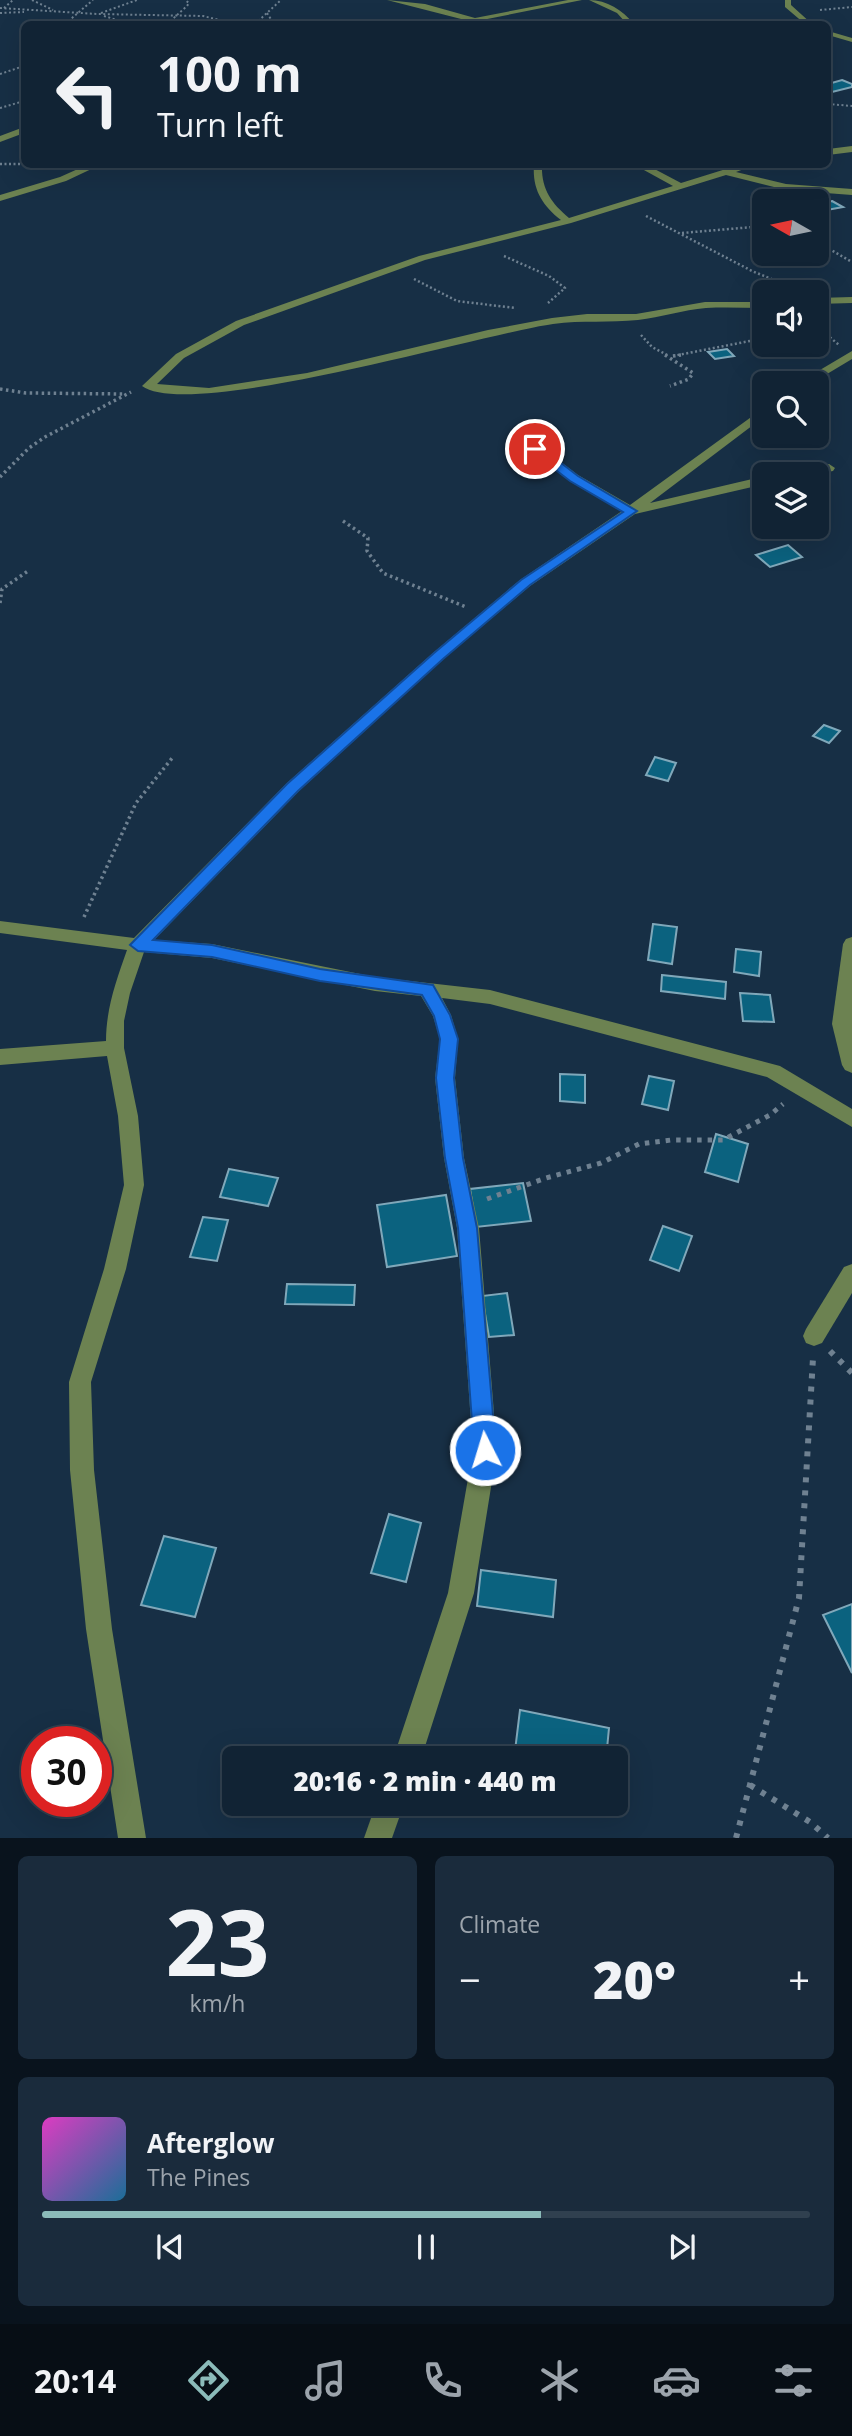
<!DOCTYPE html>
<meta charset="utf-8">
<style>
:root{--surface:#112334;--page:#1a2b3c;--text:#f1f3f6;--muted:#9ca4ac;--line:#30404f;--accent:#8bbbb9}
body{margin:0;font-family:"Open Sans",sans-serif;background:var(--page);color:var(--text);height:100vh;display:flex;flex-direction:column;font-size:26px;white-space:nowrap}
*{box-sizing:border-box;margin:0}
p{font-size:23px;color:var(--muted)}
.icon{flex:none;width:38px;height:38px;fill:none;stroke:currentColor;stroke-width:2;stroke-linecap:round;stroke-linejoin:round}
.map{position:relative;height:1838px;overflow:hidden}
.side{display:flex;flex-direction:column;gap:18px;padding:18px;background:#09131d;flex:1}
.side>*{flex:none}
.banner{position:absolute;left:21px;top:21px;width:810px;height:147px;border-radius:10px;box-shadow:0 7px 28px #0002,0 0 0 2px var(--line);background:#112334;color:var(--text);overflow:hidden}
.needle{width:46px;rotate:279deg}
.controls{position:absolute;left:752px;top:189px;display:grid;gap:14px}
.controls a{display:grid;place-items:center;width:77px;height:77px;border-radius:10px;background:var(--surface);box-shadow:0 7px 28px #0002,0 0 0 2px var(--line);font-size:35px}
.speed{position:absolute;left:21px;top:1726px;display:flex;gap:14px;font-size:35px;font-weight:700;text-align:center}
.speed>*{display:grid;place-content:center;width:91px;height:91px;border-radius:50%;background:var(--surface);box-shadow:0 7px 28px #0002,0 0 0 2px var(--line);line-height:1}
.speed .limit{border:10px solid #d22;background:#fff;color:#111}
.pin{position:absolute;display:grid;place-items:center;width:60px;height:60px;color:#fff;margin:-30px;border:4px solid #fff;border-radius:50%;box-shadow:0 2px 7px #0007}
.me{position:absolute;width:77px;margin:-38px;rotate:355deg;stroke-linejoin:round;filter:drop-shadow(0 0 5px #0008)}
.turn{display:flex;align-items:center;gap:24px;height:147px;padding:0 21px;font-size:32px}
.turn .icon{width:91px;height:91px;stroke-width:2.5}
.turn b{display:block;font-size:49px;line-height:60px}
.big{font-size:52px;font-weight:800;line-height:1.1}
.side .card{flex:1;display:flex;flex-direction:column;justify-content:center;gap:10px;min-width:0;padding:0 24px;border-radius:10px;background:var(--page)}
.side .dial{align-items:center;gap:0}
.dial b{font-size:91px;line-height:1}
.song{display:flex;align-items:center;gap:21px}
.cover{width:84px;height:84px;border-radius:10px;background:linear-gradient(135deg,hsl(310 70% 55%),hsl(200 70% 35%))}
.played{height:7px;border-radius:4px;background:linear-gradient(90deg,var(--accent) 65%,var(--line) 65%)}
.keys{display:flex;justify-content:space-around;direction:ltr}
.heat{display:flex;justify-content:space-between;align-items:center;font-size:38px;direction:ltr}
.side .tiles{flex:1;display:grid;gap:18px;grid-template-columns:1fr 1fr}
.card:last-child{grid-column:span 2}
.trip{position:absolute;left:222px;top:1746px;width:406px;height:70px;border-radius:10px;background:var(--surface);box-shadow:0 7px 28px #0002,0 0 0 2px var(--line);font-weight:800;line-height:70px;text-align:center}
.tabs{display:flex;height:112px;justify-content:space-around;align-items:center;background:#070e15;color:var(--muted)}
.tabs .icon{width:49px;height:49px}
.tabs .current{color:var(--accent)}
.tabs b{font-size:32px;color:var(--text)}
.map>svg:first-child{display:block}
.building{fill:#0b627f;stroke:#80a8ba;stroke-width:2}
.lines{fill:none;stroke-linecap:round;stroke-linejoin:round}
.path-far4{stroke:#6f8191;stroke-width:2;stroke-dasharray:2 2.5;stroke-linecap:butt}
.path-far3{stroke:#6f8191;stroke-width:2.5;stroke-dasharray:2 2.5;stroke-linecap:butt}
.path-far2{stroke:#6f8191;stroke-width:3.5;stroke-dasharray:2.5 3.5;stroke-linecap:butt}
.path-far1{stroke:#6f8191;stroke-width:5;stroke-dasharray:4.5 6;stroke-linecap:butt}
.path{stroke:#6f8191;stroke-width:6;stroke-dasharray:5 8;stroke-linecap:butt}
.minor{fill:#6c8251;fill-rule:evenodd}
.route{fill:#1a73e8;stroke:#114b97;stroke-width:2}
</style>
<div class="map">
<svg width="852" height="1838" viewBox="0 0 852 1838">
<rect width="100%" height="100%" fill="#172f45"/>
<!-- building -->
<g class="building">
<path d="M842 80 852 84V87L828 93V84Z"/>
<path d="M832 201 843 207 827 210 817 205Z"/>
<path d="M727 349 734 356 715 359 708 352Z"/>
<path d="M788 545 802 557 770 567 756 555Z"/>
<path d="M824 725 840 731 829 743 813 736Z"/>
<path d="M655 757 676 763 668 781 646 775Z"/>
<path d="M653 924 677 927 672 964 648 960Z"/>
<path d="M736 949 761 952 759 976 734 972Z"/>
<path d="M662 975 726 982 725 999 661 991Z"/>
<path d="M740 993 770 995 774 1022 743 1021Z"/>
<path d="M560 1074 585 1075V1103L560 1101Z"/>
<path d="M649 1076 674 1081 668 1110 642 1104Z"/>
<path d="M716 1134 748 1144 738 1182 705 1172Z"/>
<path d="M229 1169 278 1178 268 1206 220 1197Z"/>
<path d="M523 1183 531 1221 476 1227 470 1189Z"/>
<path d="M446 1195 457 1256 387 1267 377 1205Z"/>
<path d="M203 1217 228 1220 217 1261 190 1257Z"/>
<path d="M663 1226 692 1236 679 1271 650 1260Z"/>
<path d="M287 1284 355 1285 354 1305 285 1304Z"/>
<path d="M507 1293 514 1335 489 1337 482 1296Z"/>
<path d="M389 1514 421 1523 406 1582 371 1573Z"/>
<path d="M164 1536 216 1548 195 1617 141 1605Z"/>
<path d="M481 1570 556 1580 553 1617 477 1606Z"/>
<path d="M852 1604V1673L823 1615Z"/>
<path d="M520 1710 609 1728 606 1759H514Z"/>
</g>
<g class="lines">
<!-- path-far4 -->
<g class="path-far4">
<path d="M32 0 53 10"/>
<path d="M0 8 97 14 203 16 236 24"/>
<path d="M4 8 13 0"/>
<path d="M820 10 852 7"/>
<path d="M0 13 24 12"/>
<path d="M101 13 137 0"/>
<path d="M267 13 274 24"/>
<path d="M104 16 130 24"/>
<path d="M65 24 93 0"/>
<path d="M167 24 187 6 189 3 185 0"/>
<path d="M255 24 281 0"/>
<path d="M0 74 24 66"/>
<path d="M828 104 852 106"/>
<path d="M0 108 24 101"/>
</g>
<!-- path-far3 -->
<g class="path-far3">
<path d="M0 164H24"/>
<path d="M646 216 752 271 803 292"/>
<path d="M682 233 765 226"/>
<path d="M817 242 852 262"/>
<path d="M504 256 549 276 565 288 548 303"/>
<path d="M414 279 457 301 515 308"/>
<path d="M817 319 825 333 839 345"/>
<path d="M641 335 652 347 669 356"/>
<path d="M673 356 765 338"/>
</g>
<!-- path-far2 -->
<g class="path-far2">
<path d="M665 355 693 373 689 379 670 386"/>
<path d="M673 356 681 355"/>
<path d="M0 389 26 393 125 394"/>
<path d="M0 477 29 448 45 437 131 392"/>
<path d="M343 521 368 538 367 551 383 573 466 607"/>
<path d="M0 603 2 589 28 571"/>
<path d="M84 917 136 803 173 757"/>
</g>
<!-- path-far1 -->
<path class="path-far1" d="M487 1199 546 1178 601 1163 639 1144 671 1140H723L770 1115 783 1104"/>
<!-- path -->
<g class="path">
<path d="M830 1351 852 1373"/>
<path d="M750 1785 810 1822 828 1838"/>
<path d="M736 1838 799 1598 813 1358"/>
</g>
<!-- minor -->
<g class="minor">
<path d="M387 0 425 4 475 18 568 0H582L462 24H450L465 20Z"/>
<path d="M589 0C607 0 622 10 634 24H627L617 13Z"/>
<path d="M785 0H791V5L812 24H805L785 7Z"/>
<path d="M828 31 852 38V42L828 35Z"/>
<path d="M24 127V133L0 142V136Z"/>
<path d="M852 146V152L828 155V149Z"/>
<path d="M89 164H102L66 181 0 201V195L60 177Z"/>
<path d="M534 164H542C541 189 551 203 569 218L673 186 633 164H645L681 183 742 164H757L736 172 786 184 852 189V195L786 190 726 175 571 223 425 260 244 325 184 358 157 384 209 388 307 373 488 330 552 318 587 314H636L705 302H765V308C745 308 726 307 706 308 683 310 661 317 638 320 610 323 582 320 553 324 482 334 190 421 142 386L176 354 236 321 419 256 561 220C542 205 532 189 534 164Z"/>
<path d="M852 297V303L817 304V298Z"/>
<path d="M852 351V359L812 383H798Z"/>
<path d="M765 407V416L650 503 765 476V484L635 514 530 586 443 659 299 791 154 940 212 944 375 977 490 990 780 1066 852 1109V1127L767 1077 490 1004 442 998 451 1015 458 1039 455 1078 464 1158 479 1228 497 1450 474 1593 421 1759H393L448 1593 473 1450 457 1228 444 1158 435 1078 440 1039 433 1016 421 996 375 991 212 958 144 952 130 993 124 1021V1048L138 1116 144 1185 126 1269 91 1382 94 1470 112 1629 146 1838H118L86 1629 70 1470 69 1382 104 1269 124 1185 118 1116 107 1056 0 1065V1049L106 1041C106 1009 116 981 127 950L0 933V921L134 938 287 783 433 653 520 580 622 511 570 481 512 437V431H520L578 475 630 505Z"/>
<path d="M829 464 835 468 833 471 815 474H791Z"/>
<path d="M852 937V1073L845 1070 842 1065 832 1024 843 944 846 939Z"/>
<path d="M852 1264V1293L822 1343 814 1346 806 1343 803 1336 806 1329 844 1267Z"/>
<path d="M376 1804H404L392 1838H364Z"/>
</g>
</g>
<!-- route -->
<path class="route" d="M531 446H539L578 476 637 511 530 585 443 659 298 791 153 940 212 945 320 969 433 985 450 1015 458 1039 454 1078 463 1158 477 1228 496 1450 493 1457 485 1460 477 1457 474 1450 458 1228 445 1158 436 1078 440 1039 434 1016 422 995 320 981 212 957 138 951 130 945 287 784 434 653 521 580 623 512 570 481 531 451Z"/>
</svg>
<div class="controls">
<a><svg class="needle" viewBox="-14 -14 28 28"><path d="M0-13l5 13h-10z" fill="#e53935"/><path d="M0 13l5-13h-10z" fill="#9ca4ac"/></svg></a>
<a><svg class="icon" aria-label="sound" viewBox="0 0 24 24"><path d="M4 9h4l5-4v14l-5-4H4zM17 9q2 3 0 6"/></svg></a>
<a><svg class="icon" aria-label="search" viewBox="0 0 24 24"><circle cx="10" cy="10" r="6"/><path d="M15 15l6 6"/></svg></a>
<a><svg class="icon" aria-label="layers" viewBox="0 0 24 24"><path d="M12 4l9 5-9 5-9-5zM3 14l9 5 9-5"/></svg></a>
</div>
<div class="speed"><div class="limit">30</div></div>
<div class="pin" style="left:535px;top:449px;background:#d93025"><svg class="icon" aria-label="arrive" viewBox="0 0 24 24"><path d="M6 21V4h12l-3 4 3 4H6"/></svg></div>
<svg class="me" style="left:485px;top:1450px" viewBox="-20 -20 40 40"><circle r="17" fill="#1a73e8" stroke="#fff" stroke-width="3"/><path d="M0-11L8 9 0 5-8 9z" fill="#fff"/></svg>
<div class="trip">20:16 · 2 min · 440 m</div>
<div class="banner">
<div class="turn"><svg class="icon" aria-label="left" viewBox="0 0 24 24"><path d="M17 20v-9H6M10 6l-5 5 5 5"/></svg><div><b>100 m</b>Turn left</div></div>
</div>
</div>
<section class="side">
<div class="tiles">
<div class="card dial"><b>23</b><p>km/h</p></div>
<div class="card"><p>Climate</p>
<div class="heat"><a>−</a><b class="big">20°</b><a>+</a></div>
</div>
<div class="card">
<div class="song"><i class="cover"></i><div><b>Afterglow</b><p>The Pines</p></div></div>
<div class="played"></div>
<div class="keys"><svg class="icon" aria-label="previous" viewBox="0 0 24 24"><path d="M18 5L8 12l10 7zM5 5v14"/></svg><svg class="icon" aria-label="pause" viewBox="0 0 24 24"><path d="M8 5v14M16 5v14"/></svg><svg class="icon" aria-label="next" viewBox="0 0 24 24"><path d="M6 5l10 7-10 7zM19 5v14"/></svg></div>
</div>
</div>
</section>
<nav class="tabs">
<b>20:14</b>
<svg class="icon current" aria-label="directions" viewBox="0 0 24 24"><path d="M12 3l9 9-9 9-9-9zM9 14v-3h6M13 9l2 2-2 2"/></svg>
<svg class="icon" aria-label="music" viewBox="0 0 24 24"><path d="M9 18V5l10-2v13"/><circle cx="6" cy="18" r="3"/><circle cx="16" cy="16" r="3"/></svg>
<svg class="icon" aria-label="phone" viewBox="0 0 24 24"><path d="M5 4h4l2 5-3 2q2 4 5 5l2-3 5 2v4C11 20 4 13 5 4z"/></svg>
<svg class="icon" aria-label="climate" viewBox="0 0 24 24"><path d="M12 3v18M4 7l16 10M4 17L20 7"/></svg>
<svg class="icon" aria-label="car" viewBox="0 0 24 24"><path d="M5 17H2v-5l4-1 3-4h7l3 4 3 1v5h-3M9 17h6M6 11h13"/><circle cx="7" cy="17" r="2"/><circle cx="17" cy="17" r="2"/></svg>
<svg class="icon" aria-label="filters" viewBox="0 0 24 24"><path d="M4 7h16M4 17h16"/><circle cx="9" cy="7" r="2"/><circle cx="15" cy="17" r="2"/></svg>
</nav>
